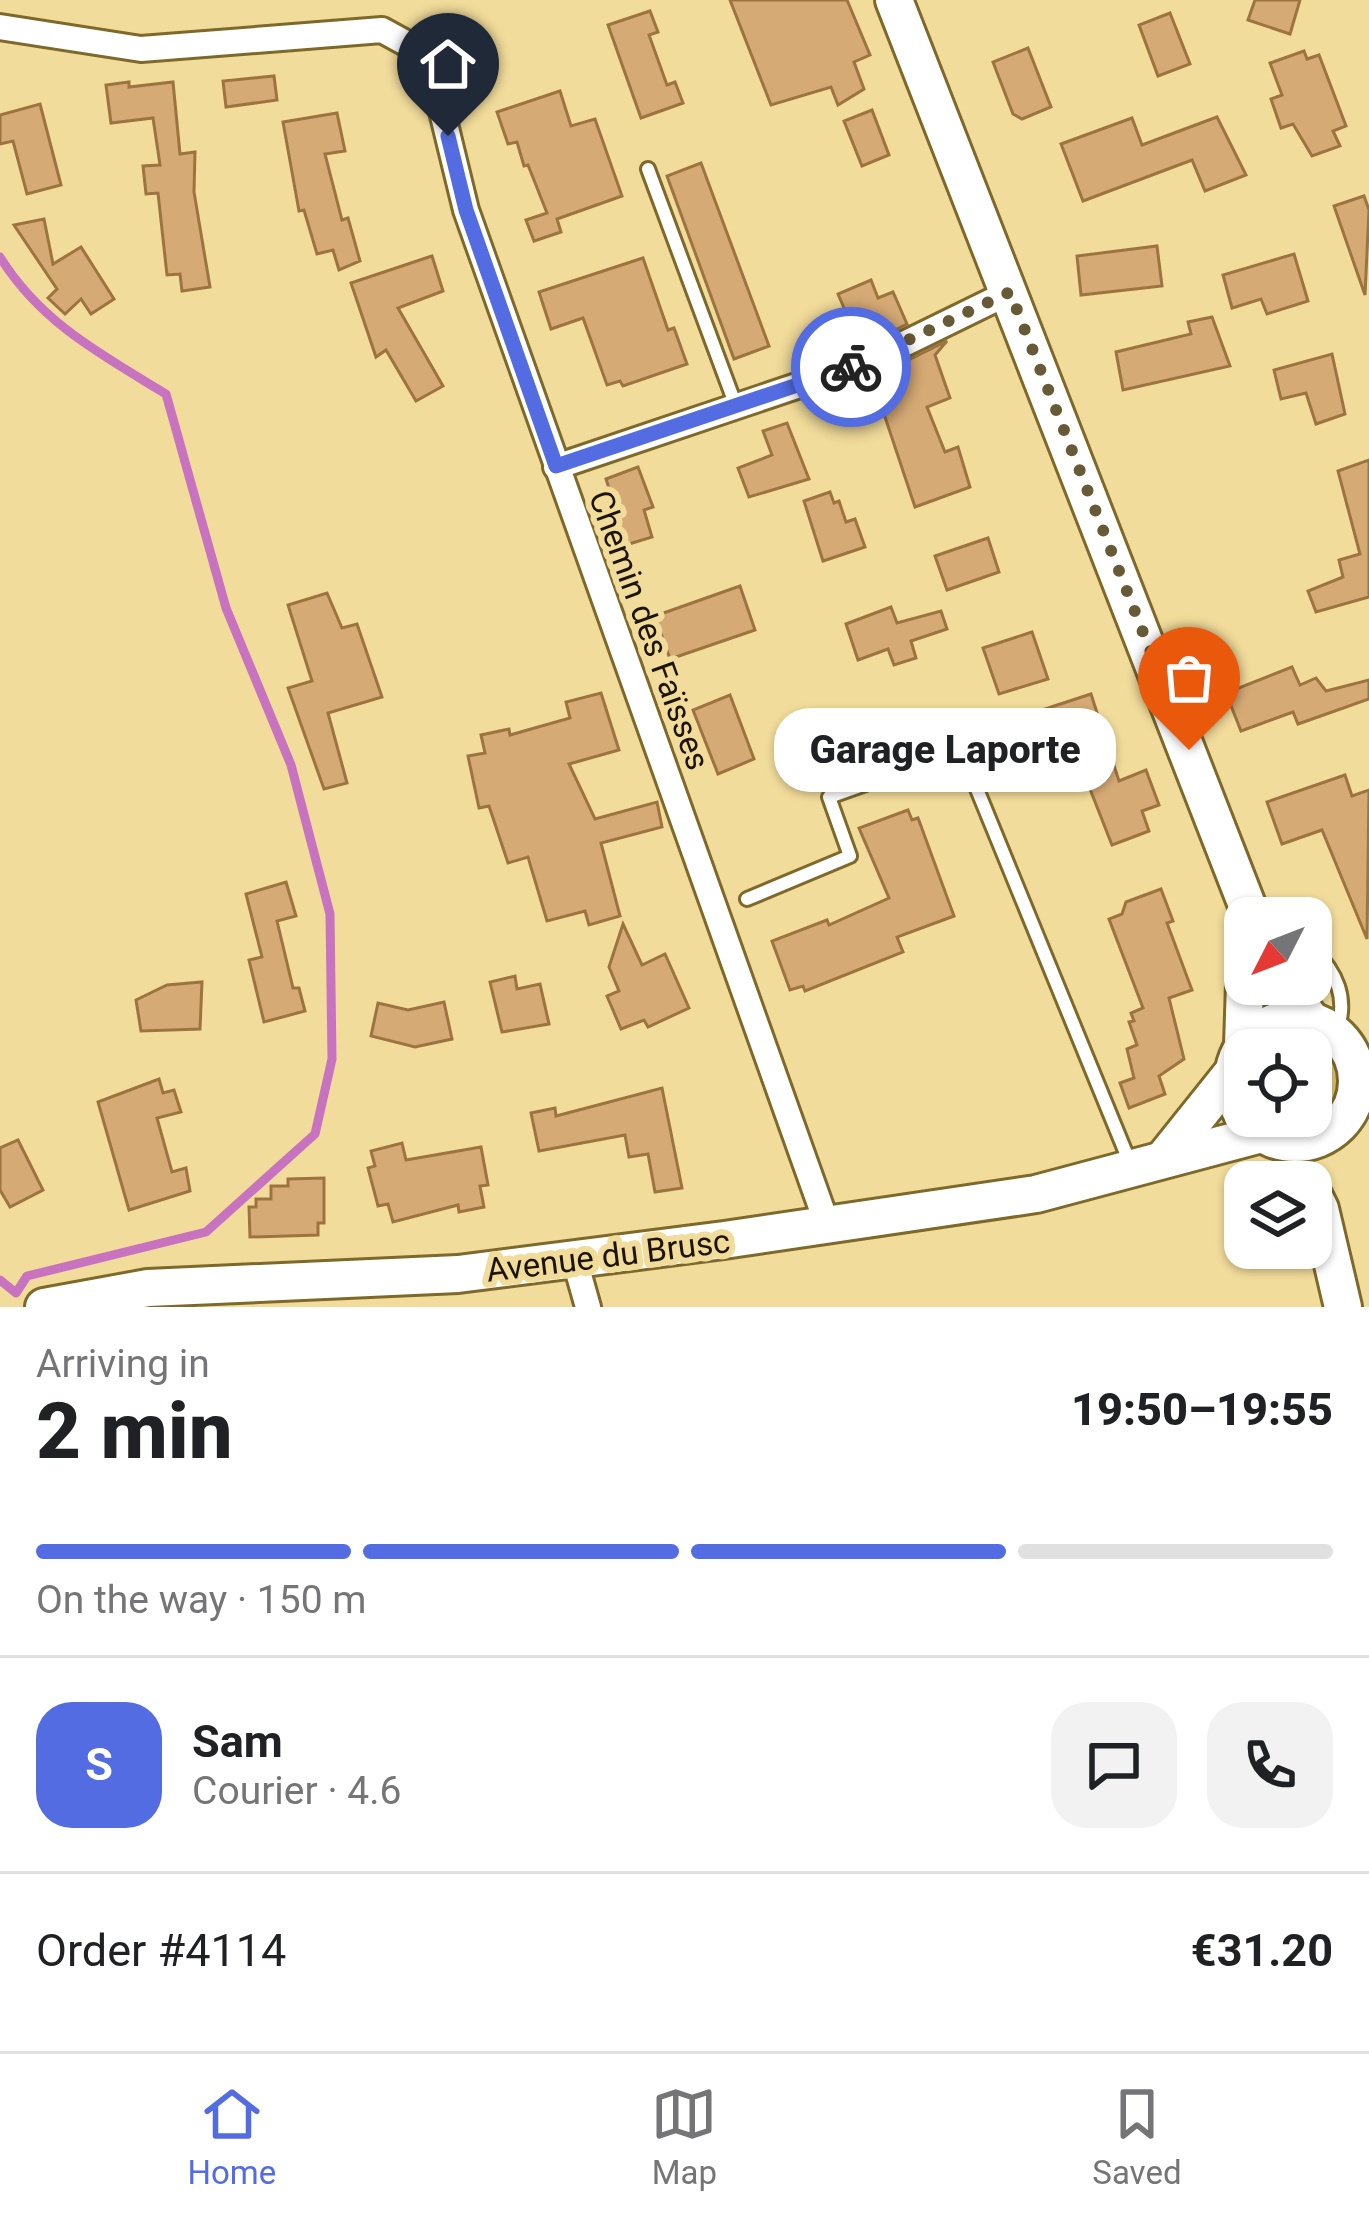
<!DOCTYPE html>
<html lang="en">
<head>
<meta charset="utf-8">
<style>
  body { margin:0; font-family:Roboto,sans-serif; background:#f2f2f2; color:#202124; height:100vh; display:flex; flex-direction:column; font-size:45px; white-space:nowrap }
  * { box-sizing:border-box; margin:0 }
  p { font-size:39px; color:#757577 }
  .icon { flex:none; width:66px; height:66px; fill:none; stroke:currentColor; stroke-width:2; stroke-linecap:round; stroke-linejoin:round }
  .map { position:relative; height:1307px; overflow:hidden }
  .panel { display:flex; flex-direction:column; background:#fff; flex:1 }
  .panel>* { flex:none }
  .needle { width:78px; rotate:228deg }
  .tools { position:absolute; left:1224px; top:897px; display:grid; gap:24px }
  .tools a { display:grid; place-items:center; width:108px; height:108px; border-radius:24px; background:#fff; box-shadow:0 3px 9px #0004; font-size:60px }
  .pin { position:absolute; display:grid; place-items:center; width:102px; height:102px; color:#fff; margin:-123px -51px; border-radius:50% 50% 50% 0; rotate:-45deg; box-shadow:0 0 12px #0007 }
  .pin .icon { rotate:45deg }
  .courier { position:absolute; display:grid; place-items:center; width:120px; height:120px; margin:-60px; border:9px solid #536ce1; border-radius:50%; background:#fff; color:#222; box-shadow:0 3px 15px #0007 }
  .bubble { position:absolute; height:84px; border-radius:36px; background:#fff; box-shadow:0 3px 9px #0004; font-size:39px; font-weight:800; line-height:84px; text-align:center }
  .overview em { font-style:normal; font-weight:800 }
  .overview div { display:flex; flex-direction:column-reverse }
  .overview { display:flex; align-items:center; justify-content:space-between; height:204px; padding:0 36px }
  h1 { font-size:78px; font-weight:800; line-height:90px }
  .bar { display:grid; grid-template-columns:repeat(4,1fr); gap:18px 12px; align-content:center; height:144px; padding:0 36px }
  .bar i { height:15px; border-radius:9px; background:#e0e0e0 }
  .bar .on { background:#536ce1 }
  .bar p { grid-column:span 4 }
  .line { display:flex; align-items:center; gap:30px; padding:0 36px; border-top:3px solid #e0e0e0 }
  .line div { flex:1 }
  .round { display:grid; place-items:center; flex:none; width:126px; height:126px; border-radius:36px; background:#f2f2f2 }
  .dock { display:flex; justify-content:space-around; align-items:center; height:168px; border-top:3px solid #e0e0e0; background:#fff; font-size:33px; color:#757577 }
  .dock a { display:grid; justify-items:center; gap:6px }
  .dock .on { color:#536ce1 }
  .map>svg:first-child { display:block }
</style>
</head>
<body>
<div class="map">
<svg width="1369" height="1307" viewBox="0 0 1369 1307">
  <rect width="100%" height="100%" fill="#f2dc9b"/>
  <path fill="#e0c371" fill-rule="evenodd" d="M1292 1018 1336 1033C1353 1051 1363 1076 1354 1101 1307 1227 1142 1049 1292 1018ZM1245 1050H1311V1116H1245Z"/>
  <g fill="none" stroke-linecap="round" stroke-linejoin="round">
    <path stroke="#c873bf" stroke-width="9" d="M0 257C41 323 102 355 166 394L226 608 291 765 330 914 332 1059 315 1134 206 1232 27 1276 16 1293 0 1280"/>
  </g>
  <g fill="#d6aa75" stroke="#9d7440" stroke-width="3">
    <polygon points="730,0 847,0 870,55 854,62 864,89 838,105 831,87 771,105"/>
    <polygon points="1255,0 1300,0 1290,34 1248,20"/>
    <polygon points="650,11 658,32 649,35 667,85 675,82 683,103 641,118 608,25"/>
    <polygon points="1170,13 1190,64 1158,76 1139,25"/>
    <polygon points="1028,48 1051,107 1022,119 1013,114 993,62"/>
    <polygon points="1304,51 1307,59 1319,55 1346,126 1333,131 1340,146 1312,156 1293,124 1281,128 1271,99 1282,95 1270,63"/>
    <polygon points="274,76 277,100 226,107 223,81"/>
    <polygon points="129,82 129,87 173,82 180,154 195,152 194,192 210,287 182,291 180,274 167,275 158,193 146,194 143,166 160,165 153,118 111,123 106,85"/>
    <polygon points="560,91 571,126 595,119 622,196 557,219 561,232 534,241 526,220 547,213 528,165 524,166 517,142 508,144 497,112"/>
    <polygon points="40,104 61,185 27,194 13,141 0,144 0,115"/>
    <polygon points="872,110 889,155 862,166 844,121"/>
    <polygon points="337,113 345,151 325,154 342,220 348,218 360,261 339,270 333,250 317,254 304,210 299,211 283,122"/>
    <polygon points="1217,117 1246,175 1205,191 1192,160 1083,201 1061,144 1132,118 1142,145"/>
    <polygon points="701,163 769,346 734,359 667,176"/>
    <polygon points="1364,196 1369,210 1365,295 1334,206"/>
    <polygon points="44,219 53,264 81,247 114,299 91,314 81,299 65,314 48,298 57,289 14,225"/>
    <polygon points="1157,246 1162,286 1081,295 1077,256"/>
    <polygon points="1294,254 1308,301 1267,314 1261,299 1232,308 1223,275"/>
    <polygon points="432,256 443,291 398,308 443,386 416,401 386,350 376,357 351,283"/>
    <polygon points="643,258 668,330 674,328 687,364 623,386 620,381 607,385 583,318 551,329 539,292"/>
    <polygon points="871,280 878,298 893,292 907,324 861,347 838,294"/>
    <polygon points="1212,317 1230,366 1123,390 1116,352 1191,334 1188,322"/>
    <polygon points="947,341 935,355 950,398 927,407 945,452 958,447 970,487 915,507 872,378"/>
    <polygon points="1332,354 1345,414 1316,424 1306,393 1281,399 1274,370"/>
    <polygon points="787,423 809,479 749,497 738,468 772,455 763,431"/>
    <polygon points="1369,460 1369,597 1316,612 1308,591 1343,577 1339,560 1360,554 1338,471"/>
    <polygon points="638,467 653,507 644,510 652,537 616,548 608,520 618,516 606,479"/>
    <polygon points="830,492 834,503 839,501 846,522 855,519 865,547 823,561 804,501"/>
    <polygon points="988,538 999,572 947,590 935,556"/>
    <polygon points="740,586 755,630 670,659 655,616"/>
    <polygon points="327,593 342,628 357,624 382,697 328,713 347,783 324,789 288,688 312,681 288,605"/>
    <polygon points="891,607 897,623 941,611 947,629 911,641 916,658 894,665 888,649 858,660 846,624"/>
    <polygon points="1032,632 1048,679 999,694 983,648"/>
    <polygon points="1292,667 1300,685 1316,678 1326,691 1369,680 1369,699 1298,724 1293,712 1241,731 1226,693"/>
    <polygon points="601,693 619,750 569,764 595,819 657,802 662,827 601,843 620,916 589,925 585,911 547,921 528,857 508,863 489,806 479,808 468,756 485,753 481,735 509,729 510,735 570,718 566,702"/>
    <polygon points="1091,694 1119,781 1146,770 1159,805 1142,811 1149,831 1112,845 1088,784 1072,790 1066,769 1050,776 1040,746 1051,742 1039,711"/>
    <polygon points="730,695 754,759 718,774 693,710"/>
    <polygon points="1345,775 1352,796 1369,790 1367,939 1322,830 1282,844 1267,802"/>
    <polygon points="908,810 912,820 918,818 954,916 897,937 903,952 805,991 803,986 790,990 772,941 827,920 829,925 889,898 859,828"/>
    <polygon points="286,882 296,916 277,921 293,988 299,988 305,1011 264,1022 249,960 262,957 246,894"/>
    <polygon points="1161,889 1173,921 1167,923 1192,990 1169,998 1184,1059 1159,1076 1165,1094 1129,1108 1120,1083 1134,1078 1127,1049 1137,1045 1129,1022 1134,1021 1131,1013 1143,1008 1109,919 1122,914 1126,902"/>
    <polygon points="623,924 642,965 665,954 689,1008 648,1027 644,1020 621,1029 607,996 619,991 609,967"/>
    <polygon points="515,976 517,989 540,984 549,1024 502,1032 490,982"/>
    <polygon points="202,982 200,1029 141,1031 136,1000 167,985"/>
    <polygon points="444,1002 452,1039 415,1047 371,1036 378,1003 408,1010"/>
    <polygon points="159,1079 163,1093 174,1090 181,1112 157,1118 172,1172 186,1168 190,1191 129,1210 98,1102"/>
    <polygon points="662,1088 682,1188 655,1192 648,1154 629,1157 625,1135 539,1151 531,1113 555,1108 556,1116"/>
    <polygon points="18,1140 43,1190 10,1207 0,1190 0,1148"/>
    <polygon points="402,1143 406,1160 481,1147 488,1185 480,1186 484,1207 459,1212 458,1205 393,1222 388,1204 378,1206 368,1168 375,1166 371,1151"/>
    <polygon points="324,1178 324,1223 318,1223 318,1235 250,1237 249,1207 256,1207 256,1199 271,1199 271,1186 288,1186 288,1179"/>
  </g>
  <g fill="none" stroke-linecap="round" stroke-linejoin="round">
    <g stroke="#7e692a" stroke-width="18">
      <g id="lane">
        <polyline points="648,169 736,406"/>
        <polyline points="747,899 850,856 829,797 961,750 1130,1163"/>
        <polyline points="1254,910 1271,910 1279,918"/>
        <path d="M1311 947C1337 972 1349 999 1336 1033"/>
      </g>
    </g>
    <g stroke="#7e692a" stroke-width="30">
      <g id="street">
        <polyline points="0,27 141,49 382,30 413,47 436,87 466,210 827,1224"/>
        <polyline points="556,467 865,363 1010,292"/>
        <polyline points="575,1261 588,1307"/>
      </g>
    </g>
    <g stroke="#7e692a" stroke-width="42">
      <g id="secondary">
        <polyline points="894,0 1252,918"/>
        <polyline points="1284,984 1311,1020"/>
        <circle cx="1295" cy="1081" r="62"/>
        <polyline points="1243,1045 1245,984"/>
        <polyline points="1165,1157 1233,1072"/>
        <polyline points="1311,1191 1320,1209 1343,1307"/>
        <polyline points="44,1307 148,1288 458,1274 724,1240 1036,1194 1261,1134"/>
      </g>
    </g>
    <use href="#lane" stroke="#fff" stroke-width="12"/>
    <use href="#street" stroke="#fff" stroke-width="24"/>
    <use href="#secondary" stroke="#fff" stroke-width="36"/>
  </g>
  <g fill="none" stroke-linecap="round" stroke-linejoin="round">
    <polyline stroke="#675a36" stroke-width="12" stroke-dasharray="0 21.6" points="851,367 1010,292 1189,750"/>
    <polyline stroke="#536ce1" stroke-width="15" points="448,136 466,210 556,466 851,367"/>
  </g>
  <g text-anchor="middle" stroke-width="12" stroke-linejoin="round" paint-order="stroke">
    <g font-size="33" fill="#1c1400" stroke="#f2dc9b">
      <text transform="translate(650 630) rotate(70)" y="12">Chemin des Faïsses</text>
      <text transform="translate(608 1255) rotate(-7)" y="12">Avenue du Brusc</text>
    </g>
  </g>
</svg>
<div class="tools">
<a><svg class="needle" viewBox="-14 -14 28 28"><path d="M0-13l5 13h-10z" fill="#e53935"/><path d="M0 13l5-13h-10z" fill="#757577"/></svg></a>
<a><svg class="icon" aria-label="locate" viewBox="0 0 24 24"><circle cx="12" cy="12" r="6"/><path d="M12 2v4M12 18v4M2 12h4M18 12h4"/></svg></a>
<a><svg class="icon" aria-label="layers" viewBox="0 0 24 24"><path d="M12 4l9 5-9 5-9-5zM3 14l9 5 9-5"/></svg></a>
</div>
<div class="pin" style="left:1189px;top:750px;background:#ea580c"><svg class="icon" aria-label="bag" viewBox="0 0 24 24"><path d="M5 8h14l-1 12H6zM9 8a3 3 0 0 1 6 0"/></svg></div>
<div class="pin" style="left:448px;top:136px;background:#1f2937"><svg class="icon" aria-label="home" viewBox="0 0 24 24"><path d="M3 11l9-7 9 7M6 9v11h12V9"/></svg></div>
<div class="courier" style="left:851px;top:367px"><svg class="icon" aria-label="bike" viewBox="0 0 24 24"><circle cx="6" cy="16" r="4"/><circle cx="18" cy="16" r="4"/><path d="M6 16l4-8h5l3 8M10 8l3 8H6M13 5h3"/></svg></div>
<div class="bubble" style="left:774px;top:708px;width:342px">Garage Laporte</div>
</div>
<section class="panel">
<div class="overview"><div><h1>2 min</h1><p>Arriving in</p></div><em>19:50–19:55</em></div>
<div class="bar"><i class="on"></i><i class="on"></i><i class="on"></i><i></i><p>On the way · 150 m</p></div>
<div class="line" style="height:216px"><b class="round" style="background:#536ce1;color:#fff">S</b><div><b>Sam</b><p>Courier · 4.6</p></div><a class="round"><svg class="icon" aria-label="chat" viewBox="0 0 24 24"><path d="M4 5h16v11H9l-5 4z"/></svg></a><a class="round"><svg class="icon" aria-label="phone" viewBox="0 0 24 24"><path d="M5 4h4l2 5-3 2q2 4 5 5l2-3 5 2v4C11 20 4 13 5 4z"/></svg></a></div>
<div class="line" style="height:156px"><div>Order #4114</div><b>€31.20</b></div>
</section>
<nav class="dock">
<a class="on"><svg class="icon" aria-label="home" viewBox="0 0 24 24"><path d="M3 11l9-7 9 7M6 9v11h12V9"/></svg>Home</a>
<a><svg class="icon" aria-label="map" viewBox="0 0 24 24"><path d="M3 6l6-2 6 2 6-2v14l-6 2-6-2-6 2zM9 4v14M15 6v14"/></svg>Map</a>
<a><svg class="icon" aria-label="saved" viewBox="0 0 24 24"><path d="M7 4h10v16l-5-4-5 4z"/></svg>Saved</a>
</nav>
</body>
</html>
